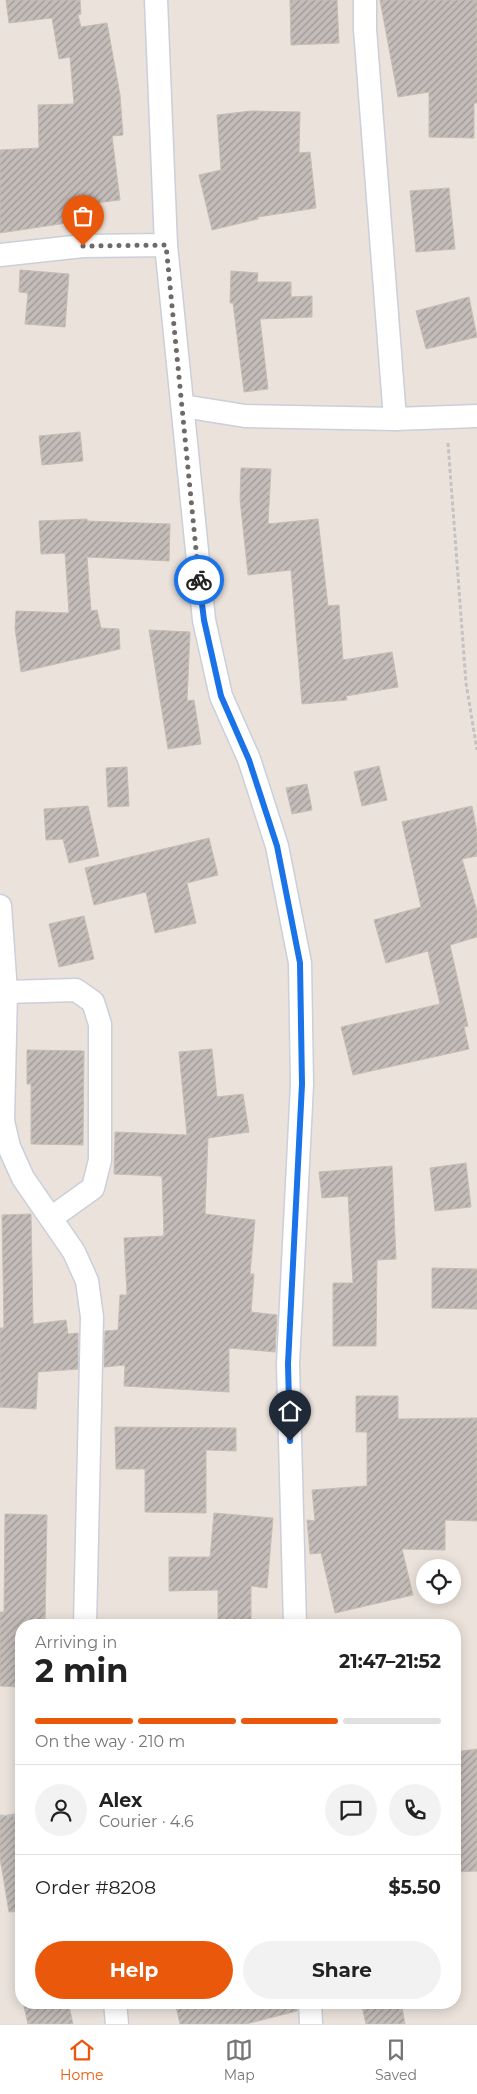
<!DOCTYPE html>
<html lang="en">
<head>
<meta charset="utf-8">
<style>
  body { margin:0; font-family:Montserrat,sans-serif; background:#f2f2f2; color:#222; height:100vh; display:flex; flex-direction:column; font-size:19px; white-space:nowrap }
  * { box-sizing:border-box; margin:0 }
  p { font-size:16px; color:#767676 }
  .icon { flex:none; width:28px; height:28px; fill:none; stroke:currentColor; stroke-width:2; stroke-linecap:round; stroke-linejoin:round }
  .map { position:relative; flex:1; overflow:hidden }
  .sheet { position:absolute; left:15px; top:1619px; width:446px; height:390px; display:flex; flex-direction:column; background:#fff; border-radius:20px; box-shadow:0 2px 12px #0003 }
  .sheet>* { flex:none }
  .tools { position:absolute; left:416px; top:1559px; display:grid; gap:10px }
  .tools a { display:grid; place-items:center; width:45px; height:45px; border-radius:50%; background:#fff; box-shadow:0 2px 12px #0003; font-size:25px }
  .pin { position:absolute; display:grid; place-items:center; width:42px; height:42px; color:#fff; margin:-51px -21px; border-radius:50% 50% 50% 0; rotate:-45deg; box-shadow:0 0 5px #0007 }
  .pin .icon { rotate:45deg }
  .courier { position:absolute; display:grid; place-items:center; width:50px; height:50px; margin:-25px; border:4px solid #1a73e8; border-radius:50%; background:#fff; color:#222; box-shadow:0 1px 6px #0007 }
  .summary em { font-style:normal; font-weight:700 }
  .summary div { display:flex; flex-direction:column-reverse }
  .summary { display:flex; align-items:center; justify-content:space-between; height:85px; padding:0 20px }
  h1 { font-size:32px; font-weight:700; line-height:38px }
  .bar { display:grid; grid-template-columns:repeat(4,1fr); gap:8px 5px; align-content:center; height:60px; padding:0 20px }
  .bar i { height:6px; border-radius:4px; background:#e0e0e0 }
  .bar .on { background:#ea580c }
  .bar p { grid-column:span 4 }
  .line { display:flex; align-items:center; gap:12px; padding:0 20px; border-top:1px solid #e0e0e0 }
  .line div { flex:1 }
  .round { display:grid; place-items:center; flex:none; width:52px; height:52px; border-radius:26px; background:#f2f2f2 }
  .button { display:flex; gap:10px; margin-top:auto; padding:10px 20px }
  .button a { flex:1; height:58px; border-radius:30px; background:#ea580c; color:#fff; font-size:20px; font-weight:700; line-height:58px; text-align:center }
  .button a+a { background:#f2f2f2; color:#222 }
  .tabs { display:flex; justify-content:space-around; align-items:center; height:70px; border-top:1px solid #e0e0e0; background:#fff; font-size:14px; color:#767676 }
  .tabs a { display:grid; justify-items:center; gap:2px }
  .tabs .on { color:#ea580c }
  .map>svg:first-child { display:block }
</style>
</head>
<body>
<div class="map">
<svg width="477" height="2024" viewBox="0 0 477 2024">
  <defs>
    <pattern id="building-hatch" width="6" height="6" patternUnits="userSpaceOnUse" patternTransform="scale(1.25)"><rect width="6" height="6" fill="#c3bcb8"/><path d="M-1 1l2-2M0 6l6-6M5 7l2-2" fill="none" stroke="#9e9996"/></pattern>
  </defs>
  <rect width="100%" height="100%" fill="#ebe2db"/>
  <g fill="url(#building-hatch)" stroke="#c6beb5">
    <polygon points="6,0 80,0 81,14 78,15 81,27 107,23 120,95 123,135 112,136 120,200 78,205 80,221 0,233 0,150 39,148 38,105 74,104 70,57 59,59 52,18 9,23"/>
    <polygon points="290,0 337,0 339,43 291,45"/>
    <polygon points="380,0 477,0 477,103 474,103 474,138 429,137 429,92 398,97"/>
    <polygon points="251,111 300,112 299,153 310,152 316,208 258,217 258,219 212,230 199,175 221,170 217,115"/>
    <polygon points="449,188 455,249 416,252 410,191"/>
    <polygon points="20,270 69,274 65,327 25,324 28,293 19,292"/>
    <polygon points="231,271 258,273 257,282 291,282 291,297 312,296 312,317 260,319 268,389 244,392 233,303 230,303"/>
    <polygon points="469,297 477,337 426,349 416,311"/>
    <polygon points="80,432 83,461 42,465 39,436"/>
    <polygon points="241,468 271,469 268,524 318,519 328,606 339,605 343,660 392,652 398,687 346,696 347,700 302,704 291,570 248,575 240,499"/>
    <polygon points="87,519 87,521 170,524 169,561 87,557 91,611 97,610 101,628 119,629 120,649 21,672 15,628 16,611 69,613 65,553 41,554 39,521"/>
    <polygon points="149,630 190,632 187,701 194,700 201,744 168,749"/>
    <polygon points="379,766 387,800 362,806 354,772"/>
    <polygon points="127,767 129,806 108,807 106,768"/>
    <polygon points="307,784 312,810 292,814 286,788"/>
    <polygon points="88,806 99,856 69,863 63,839 46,840 44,809"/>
    <polygon points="472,806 477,832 477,856 462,859 477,911 477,937 450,945 468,1026 464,1027 469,1049 353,1075 341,1027 440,1004 428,951 386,963 374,920 421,907 402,822"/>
    <polygon points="209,838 218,875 187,883 196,923 155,933 146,892 94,905 85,868"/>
    <polygon points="84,916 94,959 59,967 49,924"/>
    <polygon points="212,1049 217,1097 243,1094 249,1132 208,1138 205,1214 255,1220 250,1274 254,1274 251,1312 277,1315 275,1352 229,1348 229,1392 124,1386 125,1365 104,1367 105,1331 118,1330 120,1295 127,1295 124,1238 164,1236 162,1176 114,1174 115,1132 187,1135 179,1052"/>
    <polygon points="27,1050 84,1051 83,1145 31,1144 31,1084 27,1084"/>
    <polygon points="466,1163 471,1207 435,1211 430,1168"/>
    <polygon points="392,1166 396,1259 377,1260 376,1346 333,1346 333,1283 353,1283 348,1196 322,1198 319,1172"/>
    <polygon points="31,1214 33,1324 66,1320 68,1334 78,1333 78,1369 38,1372 36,1409 0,1407 0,1328 4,1328 2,1215"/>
    <polygon points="432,1268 477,1269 477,1309 432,1308"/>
    <polygon points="356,1396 398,1396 398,1419 477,1418 477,1521 445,1520 445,1550 402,1549 413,1595 335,1613 321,1553 310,1554 307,1520 315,1521 312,1490 367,1486 367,1432 356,1432"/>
    <polygon points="115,1427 236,1428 236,1451 206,1450 206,1513 145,1512 145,1469 116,1469"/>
    <polygon points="214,1513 273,1518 267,1588 251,1586 251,1625 218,1625 218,1590 169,1591 169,1557 210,1557"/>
    <polygon points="5,1514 47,1515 45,1625 21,1625 21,1687 0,1686 0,1612 4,1612"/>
    <polygon points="477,1749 477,1871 455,1872 455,1752"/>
    <polygon points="19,1813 21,1825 21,1911 9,1912 0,1858 0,1817"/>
    <polygon points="23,2002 68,2002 73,2024 28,2024"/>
    <polygon points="175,2002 297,2002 297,2011 246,2024 180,2024"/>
    <polygon points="361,2002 401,2002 405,2024 366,2024"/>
  </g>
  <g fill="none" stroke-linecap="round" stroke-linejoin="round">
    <g stroke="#cacfda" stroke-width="25">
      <g id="minor">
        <polyline points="156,0 166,245"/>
        <polyline points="365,0 365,29 395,419"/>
        <polyline points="0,255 83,246 166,245 204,620 221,696 249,759 277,846 300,963 302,1084 288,1364 295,1625"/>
        <polyline points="183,406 245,416 395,419 477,416"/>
        <polyline points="0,906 6,992 3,1121 9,1147 23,1178 74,1252 87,1281 92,1317 85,1625"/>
        <polyline points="6,992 76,990 93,1002 100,1024 100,1160 93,1188 51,1218"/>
        <polyline points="115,2002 117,2024"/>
        <polyline points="310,2002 311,2024"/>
      </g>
    </g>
    <g stroke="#c3c3c3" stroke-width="3" stroke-dasharray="4 2.5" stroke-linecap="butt">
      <polyline points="448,443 466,683 477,750"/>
      <polyline points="0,1816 21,1816"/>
    </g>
    <use href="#minor" stroke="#fff" stroke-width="22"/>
  </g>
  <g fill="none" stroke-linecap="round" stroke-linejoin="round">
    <polyline stroke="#6d6a67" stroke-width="5" stroke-dasharray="0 9" points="83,246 166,245 199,580"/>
    <polyline stroke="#1a73e8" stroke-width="6" points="199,580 204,620 221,696 249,760 277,846 300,963 302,1084 288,1364 290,1441"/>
  </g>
</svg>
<div class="tools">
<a><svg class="icon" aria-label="locate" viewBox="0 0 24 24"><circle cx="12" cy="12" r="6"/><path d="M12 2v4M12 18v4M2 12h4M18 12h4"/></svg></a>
</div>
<div class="pin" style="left:83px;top:246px;background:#ea580c"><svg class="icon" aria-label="bag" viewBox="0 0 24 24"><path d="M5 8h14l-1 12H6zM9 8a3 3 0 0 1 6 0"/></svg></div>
<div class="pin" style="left:290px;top:1441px;background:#1f2937"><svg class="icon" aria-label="home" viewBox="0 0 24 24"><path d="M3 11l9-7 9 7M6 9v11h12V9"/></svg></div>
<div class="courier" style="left:199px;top:580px"><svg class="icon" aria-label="bike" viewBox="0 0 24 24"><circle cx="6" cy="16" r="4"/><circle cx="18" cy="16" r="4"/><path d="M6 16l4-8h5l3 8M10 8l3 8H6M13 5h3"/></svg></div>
<section class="sheet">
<div class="summary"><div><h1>2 min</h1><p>Arriving in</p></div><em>21:47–21:52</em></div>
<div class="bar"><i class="on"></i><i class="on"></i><i class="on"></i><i></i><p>On the way · 210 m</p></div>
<div class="line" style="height:90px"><a class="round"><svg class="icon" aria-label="person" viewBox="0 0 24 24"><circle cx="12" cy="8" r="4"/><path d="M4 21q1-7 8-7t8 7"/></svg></a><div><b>Alex</b><p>Courier · 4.6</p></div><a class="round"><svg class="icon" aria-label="chat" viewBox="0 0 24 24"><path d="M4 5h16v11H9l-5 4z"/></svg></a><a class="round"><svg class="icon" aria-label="phone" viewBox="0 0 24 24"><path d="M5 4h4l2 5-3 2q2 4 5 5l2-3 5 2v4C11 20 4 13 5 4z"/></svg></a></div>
<div class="line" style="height:65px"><div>Order #8208</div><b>$5.50</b></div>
<div class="button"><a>Help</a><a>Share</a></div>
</section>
</div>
<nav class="tabs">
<a class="on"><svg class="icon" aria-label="home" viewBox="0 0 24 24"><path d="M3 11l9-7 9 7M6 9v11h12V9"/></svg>Home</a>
<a><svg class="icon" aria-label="map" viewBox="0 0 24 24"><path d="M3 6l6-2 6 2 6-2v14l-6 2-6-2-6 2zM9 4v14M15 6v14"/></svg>Map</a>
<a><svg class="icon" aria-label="saved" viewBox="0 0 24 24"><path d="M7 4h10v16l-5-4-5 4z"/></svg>Saved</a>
</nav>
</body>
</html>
